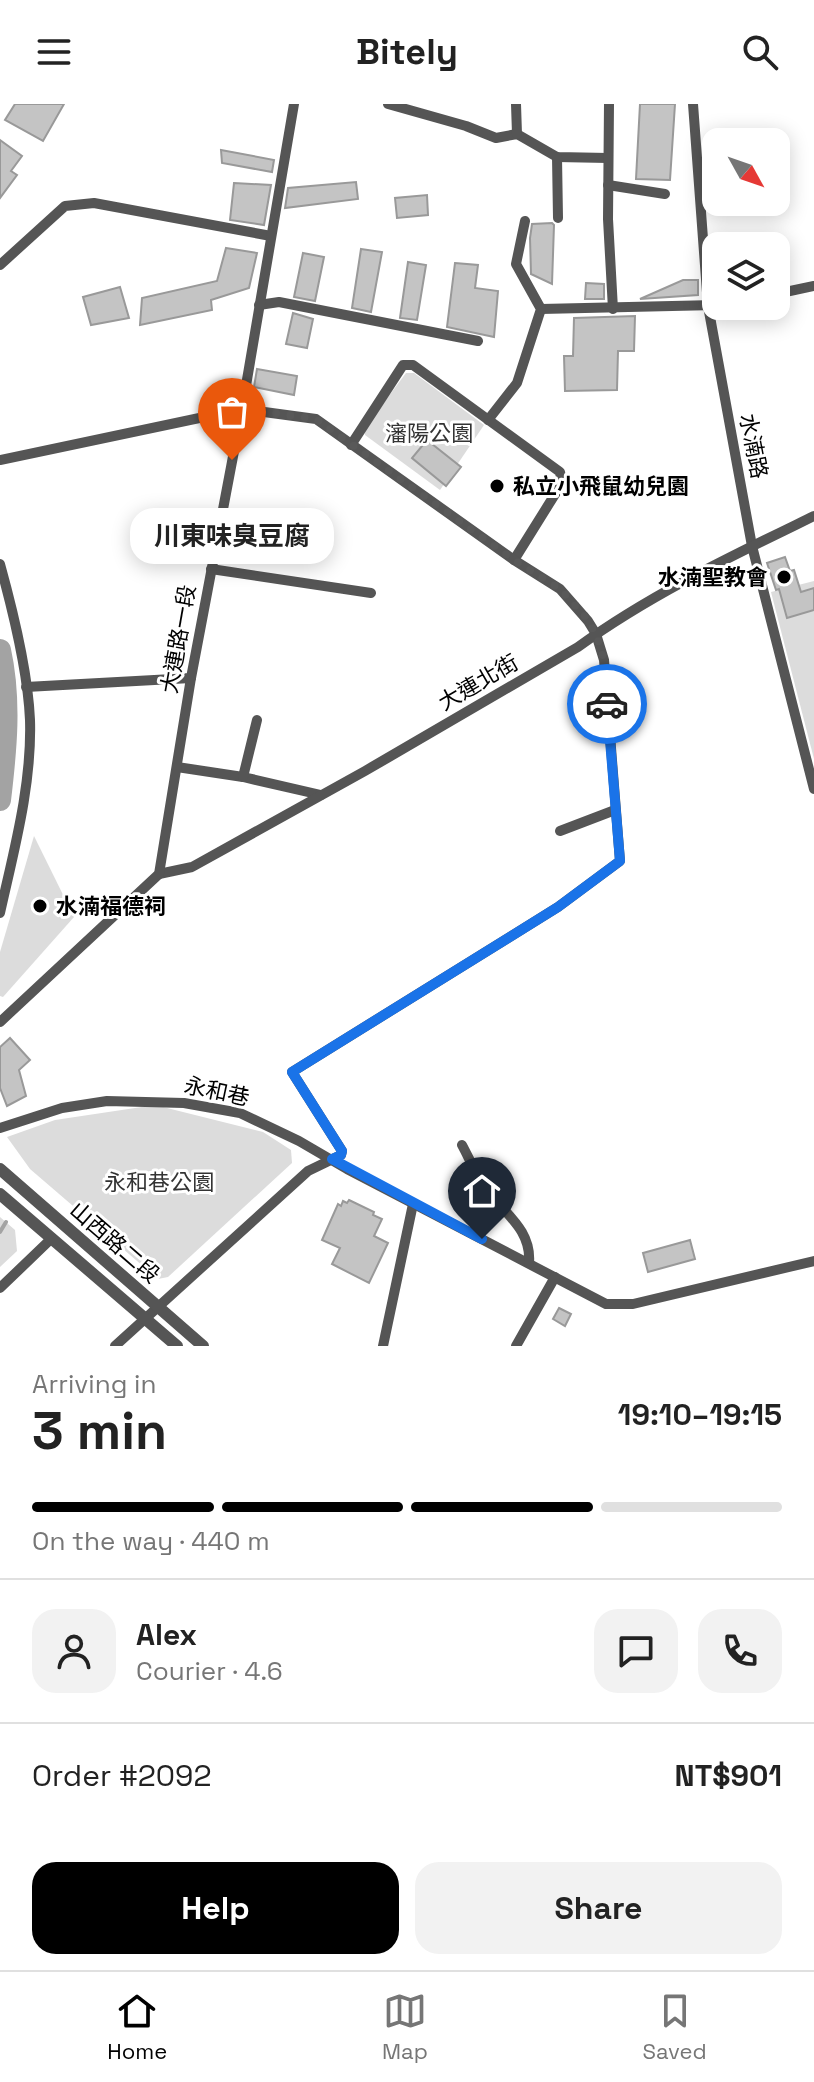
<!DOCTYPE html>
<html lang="en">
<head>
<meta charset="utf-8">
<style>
  body { margin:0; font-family:"Space Grotesk","Noto Sans TC",sans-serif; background:#f2f2f2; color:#222; height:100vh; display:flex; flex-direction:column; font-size:30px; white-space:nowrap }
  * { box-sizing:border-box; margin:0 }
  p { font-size:26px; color:#767676 }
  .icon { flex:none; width:44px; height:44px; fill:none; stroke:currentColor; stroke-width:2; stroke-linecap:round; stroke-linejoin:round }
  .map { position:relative; height:1242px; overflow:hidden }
  .sheet { display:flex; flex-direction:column; background:#fff; flex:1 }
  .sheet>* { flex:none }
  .needle { width:52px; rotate:130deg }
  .fabs { position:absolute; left:702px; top:24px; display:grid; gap:16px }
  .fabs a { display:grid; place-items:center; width:88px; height:88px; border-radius:16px; background:#fff; box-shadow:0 4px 20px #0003; font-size:40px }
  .pin { position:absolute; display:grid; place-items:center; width:68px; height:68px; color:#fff; margin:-82px -34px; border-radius:50% 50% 50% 0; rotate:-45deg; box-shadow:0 0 8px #0007 }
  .pin .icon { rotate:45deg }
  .courier { position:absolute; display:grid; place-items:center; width:80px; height:80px; margin:-40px; border:6px solid #1a73e8; border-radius:50%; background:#fff; color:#222; box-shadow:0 2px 10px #0007 }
  .bubble { position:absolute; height:56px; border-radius:24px; background:#fff; box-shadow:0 4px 20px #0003; font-size:26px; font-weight:700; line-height:56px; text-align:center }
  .overview em { font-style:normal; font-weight:700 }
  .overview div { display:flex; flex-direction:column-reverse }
  .overview { display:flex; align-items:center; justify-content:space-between; height:136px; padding:0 32px }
  h1 { font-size:52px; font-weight:700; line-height:60px }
  .bar { display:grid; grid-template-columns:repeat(4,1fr); gap:12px 8px; align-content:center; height:96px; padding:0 32px }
  .bar i { height:10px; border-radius:6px; background:#e0e0e0 }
  .bar .selected { background:#000 }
  .bar p { grid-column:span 4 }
  .line { display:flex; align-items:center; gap:20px; padding:0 32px; border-top:2px solid #e0e0e0 }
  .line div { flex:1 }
  .round { display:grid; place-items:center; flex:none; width:84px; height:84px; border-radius:24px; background:#f2f2f2 }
  .primary-button { display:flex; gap:16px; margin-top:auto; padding:16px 32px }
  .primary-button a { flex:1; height:92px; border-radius:24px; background:#000; color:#fff; font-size:32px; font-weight:700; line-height:92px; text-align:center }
  .primary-button a+a { background:#f2f2f2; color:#222 }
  header { display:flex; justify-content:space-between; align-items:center; height:104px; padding:0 32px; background:#fff; font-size:36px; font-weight:700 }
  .menu { display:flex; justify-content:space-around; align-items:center; height:112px; border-top:2px solid #e0e0e0; background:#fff; font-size:22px; color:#767676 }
  .menu a { display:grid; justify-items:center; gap:4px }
  .menu .selected { color:#000 }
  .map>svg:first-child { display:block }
</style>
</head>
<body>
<header><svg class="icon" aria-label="menu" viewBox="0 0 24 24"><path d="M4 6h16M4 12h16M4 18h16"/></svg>Bitely<svg class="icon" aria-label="search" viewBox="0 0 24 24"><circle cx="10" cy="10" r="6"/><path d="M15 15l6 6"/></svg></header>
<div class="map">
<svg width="814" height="1242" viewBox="0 0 814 1242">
  <rect width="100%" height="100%" fill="#fff"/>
  <g fill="#dcdcdc">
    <polygon points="406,269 414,269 484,321 440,386 365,331 364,325"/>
    <polygon points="814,477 814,655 771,488"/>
    <polygon points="34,732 74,813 3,893 0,892 0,848"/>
    <polygon points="155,1001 263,1028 291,1046 292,1059 168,1173 158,1175 30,1065 7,1033 55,1016"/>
    <polygon points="0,1113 15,1126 17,1147 0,1163"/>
  </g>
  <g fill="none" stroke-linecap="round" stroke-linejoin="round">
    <polyline stroke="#a3a3a3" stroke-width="4" points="0,1128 6,1118"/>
    <path stroke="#a3a3a3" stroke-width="22" d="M0 546C11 596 6 646 0 696"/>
  </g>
  <g fill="#c4c4c4" stroke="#999" stroke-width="2">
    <polygon points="15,0 64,0 43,37 5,16"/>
    <polygon points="640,0 675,0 670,76 636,75"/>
    <polygon points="0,36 22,52 11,67 17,71 0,94"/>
    <polygon points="221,46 274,56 272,68 222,59"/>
    <polygon points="356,78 358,95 285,104 288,84"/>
    <polygon points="234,79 271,81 264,121 230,116"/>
    <polygon points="427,91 428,111 397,114 395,94"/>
    <polygon points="552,119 554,121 552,180 531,170 530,134 532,120"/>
    <polygon points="226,144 257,149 249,184 211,196 212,206 140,221 142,194 217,177"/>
    <polygon points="361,145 382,148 371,208 352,204"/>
    <polygon points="303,149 324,153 315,197 294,193"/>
    <polygon points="408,158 426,161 417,216 400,214"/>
    <polygon points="455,159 478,161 475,184 498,187 494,233 447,223"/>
    <polygon points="683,176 698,176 698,191 640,195"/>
    <polygon points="586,179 604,180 604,195 585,195"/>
    <polygon points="120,183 129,214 91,221 83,193"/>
    <polygon points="293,209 313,215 307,244 286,240"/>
    <polygon points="635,212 634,247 618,247 617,286 565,287 564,252 573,252 574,214"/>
    <polygon points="257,265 297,272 294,291 254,283"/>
    <polygon points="427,336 461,363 446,382 412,354"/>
    <polygon points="785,453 790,467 794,466 801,488 814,484 814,506 787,514 779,485 776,486 767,459"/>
    <polygon points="10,934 30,956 19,966 26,992 7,1002 0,984 0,943"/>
    <polygon points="349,1096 374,1108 373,1111 382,1115 374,1132 388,1139 369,1179 332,1160 340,1144 322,1136 338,1100 341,1102 343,1097 347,1099"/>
    <polygon points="690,1136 695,1155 648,1168 643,1149"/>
    <polygon points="559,1204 571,1210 565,1222 553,1215"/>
  </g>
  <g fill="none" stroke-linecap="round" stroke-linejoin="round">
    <g stroke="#555" stroke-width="10">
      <polyline points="388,0 466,22 496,34 517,30 557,53 608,54"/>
      <polyline points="516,0 517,30"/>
      <polyline points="609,0 608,115 613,205"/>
      <polyline points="693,0 708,202 752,442 814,685"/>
      <polyline points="557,53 558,114"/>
      <polyline points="608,81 665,90"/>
      <polyline points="0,161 65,102 94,99 271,132"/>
      <polyline points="776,190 814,182"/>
      <polyline points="259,201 279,198 478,237"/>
      <polyline points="541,205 716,201"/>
      <polyline points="488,316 517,279 541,205 516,160 525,117"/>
      <polyline points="351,341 403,261 413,261 560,368 562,379 514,456"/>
      <polyline points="0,356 242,305 316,315 514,456 560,485 588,517 596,530 604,556 620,757 558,803 292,968 342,1047 341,1051 308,1067 115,1242"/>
      <path d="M0 460C13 507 28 568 30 616 32 681 14 746 0 809"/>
      <polyline points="211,465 371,489"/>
      <polyline points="26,583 191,574"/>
      <polyline points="177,663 243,673 321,691"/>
      <polyline points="243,673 257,616"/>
      <polyline points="560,727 615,706"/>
      <path d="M159 770 192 763 365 667 578 543C651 490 734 451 814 412"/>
      <polyline points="0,918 159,770 191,574 242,305 294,0"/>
      <polyline points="0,1024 62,1004 107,997 184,999 240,1009 299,1037 347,1065 606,1200 633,1200 814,1157"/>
      <path d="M462 1041C469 1054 475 1068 483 1080 500 1107 532 1123 529 1159"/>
      <polyline points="0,1184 52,1134"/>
      <polyline points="383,1242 413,1100"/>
      <polyline points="516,1242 555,1173"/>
    </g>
    <g stroke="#555" stroke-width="12">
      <polyline points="0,1065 203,1242"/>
      <polyline points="0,1090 177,1242"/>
    </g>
  </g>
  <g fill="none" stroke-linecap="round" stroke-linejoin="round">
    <polyline stroke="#595959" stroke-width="8" stroke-dasharray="0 14.4" points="232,356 242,305 316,315 514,456 560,485 584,511 596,530 604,556 607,600"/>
    <polyline stroke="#1a73e8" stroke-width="10" points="482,1135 332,1055 341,1051 342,1047 292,968 558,803 620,757 607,600"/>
  </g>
  <g fill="#000" stroke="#fff" stroke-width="3">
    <circle cx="497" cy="382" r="8"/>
    <circle cx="784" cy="473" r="8"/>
    <circle cx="40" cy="802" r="8"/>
  </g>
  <g text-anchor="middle" stroke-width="6" stroke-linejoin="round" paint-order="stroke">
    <g font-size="22" fill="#333" stroke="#fff">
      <text x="429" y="337">瀋陽公園</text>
      <text x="159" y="1086">永和巷公園</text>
    </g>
    <g font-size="22" fill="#000" stroke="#fff">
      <text transform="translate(754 342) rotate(79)" y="8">水湳路</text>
      <text transform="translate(178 535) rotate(-80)" y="8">大連路一段</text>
      <text transform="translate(478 578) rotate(-30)" y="8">大連北街</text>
      <text transform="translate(217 987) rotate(12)" y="8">永和巷</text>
      <text transform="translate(115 1138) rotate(41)" y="8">山西路二段</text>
    </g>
    <g font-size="22" font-weight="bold" fill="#000" stroke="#fff" text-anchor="start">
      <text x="513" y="390">私立小飛鼠幼兒園</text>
      <text x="768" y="481" text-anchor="end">水湳聖教會</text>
      <text x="56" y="810">水湳福德祠</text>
    </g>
  </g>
</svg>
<div class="fabs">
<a><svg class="needle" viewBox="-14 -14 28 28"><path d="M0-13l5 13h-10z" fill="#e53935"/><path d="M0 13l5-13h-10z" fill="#767676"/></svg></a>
<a><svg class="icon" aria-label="layers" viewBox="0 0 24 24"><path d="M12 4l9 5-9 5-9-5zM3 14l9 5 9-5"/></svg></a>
</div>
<div class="pin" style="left:232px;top:356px;background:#ea580c"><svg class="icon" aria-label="bag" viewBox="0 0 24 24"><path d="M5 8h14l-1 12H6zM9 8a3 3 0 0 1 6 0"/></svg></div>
<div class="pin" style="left:482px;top:1135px;background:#1f2937"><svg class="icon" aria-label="home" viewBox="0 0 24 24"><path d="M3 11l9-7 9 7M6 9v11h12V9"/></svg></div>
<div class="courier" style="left:607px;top:600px"><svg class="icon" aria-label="car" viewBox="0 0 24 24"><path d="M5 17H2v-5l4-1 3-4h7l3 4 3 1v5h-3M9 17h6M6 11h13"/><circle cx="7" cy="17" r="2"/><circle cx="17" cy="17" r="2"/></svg></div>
<div class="bubble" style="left:130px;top:404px;width:204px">川東味臭豆腐</div>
</div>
<section class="sheet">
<div class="overview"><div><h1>3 min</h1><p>Arriving in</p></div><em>19:10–19:15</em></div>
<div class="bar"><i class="selected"></i><i class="selected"></i><i class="selected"></i><i></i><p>On the way · 440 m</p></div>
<div class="line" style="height:144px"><a class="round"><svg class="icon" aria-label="person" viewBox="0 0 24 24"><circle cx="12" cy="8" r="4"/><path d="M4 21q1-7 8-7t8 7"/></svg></a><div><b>Alex</b><p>Courier · 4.6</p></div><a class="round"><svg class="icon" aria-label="chat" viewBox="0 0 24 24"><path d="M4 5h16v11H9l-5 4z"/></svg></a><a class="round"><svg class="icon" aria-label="phone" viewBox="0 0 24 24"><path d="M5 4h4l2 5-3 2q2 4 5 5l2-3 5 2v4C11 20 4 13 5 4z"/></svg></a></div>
<div class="line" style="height:104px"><div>Order #2092</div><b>NT$901</b></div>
<div class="primary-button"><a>Help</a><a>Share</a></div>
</section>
<nav class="menu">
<a class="selected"><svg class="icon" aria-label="home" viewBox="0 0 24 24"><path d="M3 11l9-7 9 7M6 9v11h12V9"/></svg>Home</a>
<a><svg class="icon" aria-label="map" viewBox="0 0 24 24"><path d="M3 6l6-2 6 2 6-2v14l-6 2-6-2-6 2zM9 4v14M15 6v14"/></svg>Map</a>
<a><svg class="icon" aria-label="saved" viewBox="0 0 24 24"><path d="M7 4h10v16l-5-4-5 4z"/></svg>Saved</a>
</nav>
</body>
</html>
